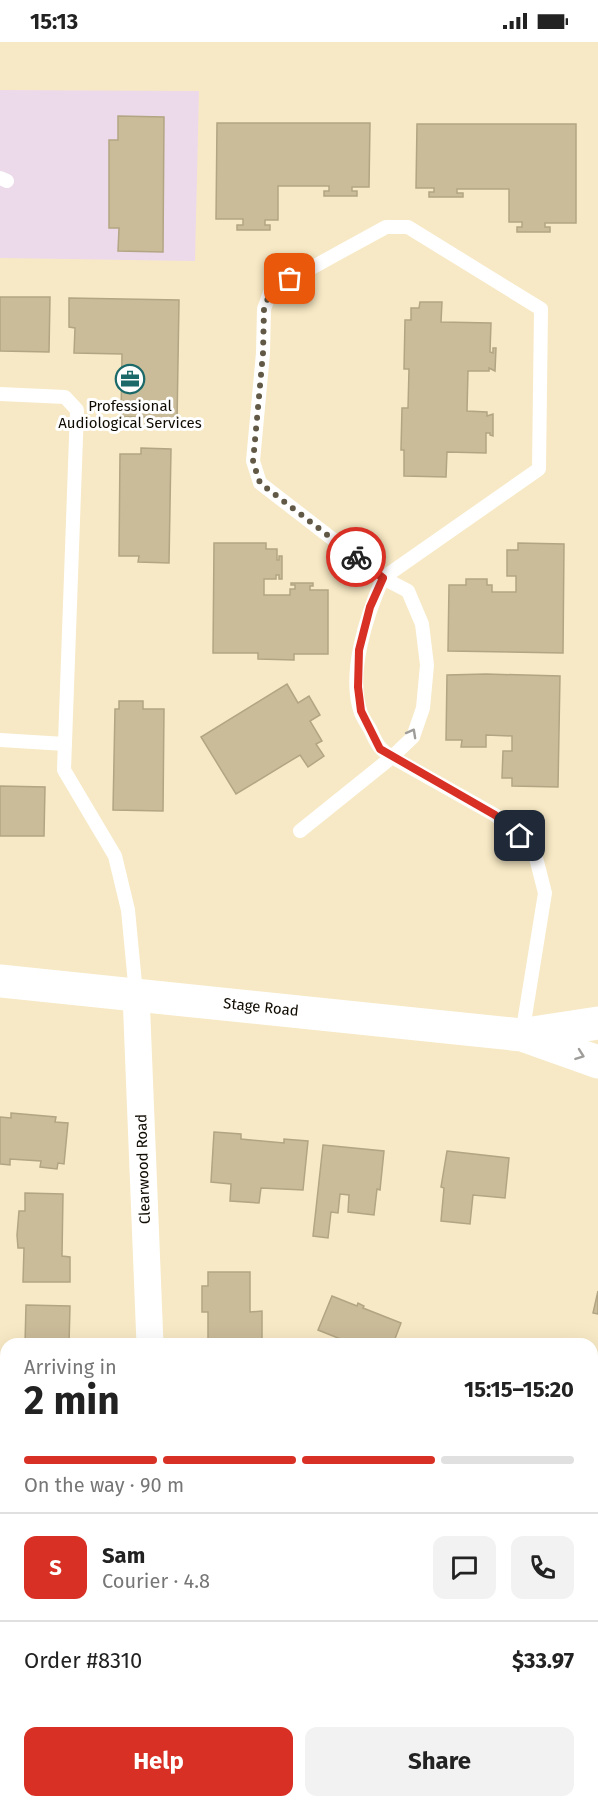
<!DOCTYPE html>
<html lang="en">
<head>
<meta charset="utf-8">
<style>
  body { margin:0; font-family:"Fira Sans",sans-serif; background:#f2f2f2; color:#222; height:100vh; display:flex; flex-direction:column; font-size:22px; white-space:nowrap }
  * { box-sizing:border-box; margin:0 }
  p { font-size:20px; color:#767676 }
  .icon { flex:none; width:33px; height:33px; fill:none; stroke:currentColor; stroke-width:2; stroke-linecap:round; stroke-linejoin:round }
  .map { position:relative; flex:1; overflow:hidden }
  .side { position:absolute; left:0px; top:1296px; width:598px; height:470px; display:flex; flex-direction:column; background:#fff; border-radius:18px 18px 0 0; box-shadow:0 6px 24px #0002 }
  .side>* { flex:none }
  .pin { position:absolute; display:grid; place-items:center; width:51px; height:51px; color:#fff; margin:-26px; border-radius:12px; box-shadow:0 3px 9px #0006 }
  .courier { position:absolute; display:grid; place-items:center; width:60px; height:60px; margin:-30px; border:4px solid #d93025; border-radius:50%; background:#fff; color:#222; box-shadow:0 2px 8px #0007 }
  .summary em { font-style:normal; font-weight:700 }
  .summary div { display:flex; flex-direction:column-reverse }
  .summary { display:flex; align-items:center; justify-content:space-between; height:102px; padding:0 24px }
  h1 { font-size:39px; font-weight:700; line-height:45px }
  .bar { display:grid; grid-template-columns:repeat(4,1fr); gap:9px 6px; align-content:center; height:72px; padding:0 24px }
  .bar i { height:8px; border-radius:4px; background:#e0e0e0 }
  .bar .on { background:#d93025 }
  .bar p { grid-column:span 4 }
  .line { display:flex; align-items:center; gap:15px; padding:0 24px; border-top:2px solid #e0e0e0 }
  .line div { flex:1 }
  .round { display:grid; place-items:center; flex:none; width:63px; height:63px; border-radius:12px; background:#f2f2f2 }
  .button { display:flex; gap:12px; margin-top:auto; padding:12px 24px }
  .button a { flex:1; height:69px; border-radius:12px; background:#d93025; color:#fff; font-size:24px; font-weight:700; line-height:69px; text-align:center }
  .button a+a { background:#f2f2f2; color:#222 }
  .status { display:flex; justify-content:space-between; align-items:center; height:42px; padding:0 30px; background:#fff; direction:ltr }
  .status svg { height:16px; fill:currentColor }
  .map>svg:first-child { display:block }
</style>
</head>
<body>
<div class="status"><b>15:13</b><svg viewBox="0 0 49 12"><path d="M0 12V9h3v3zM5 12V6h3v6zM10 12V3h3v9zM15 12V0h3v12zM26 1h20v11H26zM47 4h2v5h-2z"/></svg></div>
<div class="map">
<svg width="598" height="1765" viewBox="0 0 598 1765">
  <rect width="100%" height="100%" fill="#f7e9c5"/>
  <polygon fill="#ecdaeb" points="0,48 199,49 195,219 0,216"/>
  <g fill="#cabc99" stroke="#b2a583" stroke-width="1.5">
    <polygon points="118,74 164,75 163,210 118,209 119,186 109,186 109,98 118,98"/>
    <polygon points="217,81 370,81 369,145 352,145 352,149 357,149 357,154 324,154 324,149 329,149 329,144 278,144 278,178 265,178 265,183 270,183 270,188 237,188 237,183 243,183 243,177 216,177"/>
    <polygon points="417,82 576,82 576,181 545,181 545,185 550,185 550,190 517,190 517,185 522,185 522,180 509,180 509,147 457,147 457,151 463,151 463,155 429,155 429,150 434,150 434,146 416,146"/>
    <polygon points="0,255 50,255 49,310 0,309"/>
    <polygon points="69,256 179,258 177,382 145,382 146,375 121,375 122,312 74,311 75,286 69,285"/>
    <polygon points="420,260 442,260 441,280 491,281 490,310 493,311 493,306 496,306 495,329 489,326 489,329 468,329 467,369 487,370 487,374 493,372 493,394 490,393 490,391 486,391 486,411 447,410 446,435 404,434 404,408 401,408 402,366 408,366 409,327 404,327 405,278 411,278 411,266 419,266"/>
    <polygon points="141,406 171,407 169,521 138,520 139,514 119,514 120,412 141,412"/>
    <polygon points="214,501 266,501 266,507 277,507 277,518 279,518 279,514 282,514 282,537 279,537 279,533 276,533 276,537 264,537 264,553 290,553 290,547 295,547 295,543 291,543 291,541 313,541 313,544 310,544 310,548 328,548 328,612 294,612 294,618 258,617 258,611 213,611"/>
    <polygon points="518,501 564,502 563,611 448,609 449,543 466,543 466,537 487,537 487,543 492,543 492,550 516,550 516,534 507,534 507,508 518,508"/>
    <polygon points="486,632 560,634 558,745 512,744 512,736 502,736 503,709 512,709 512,694 486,693 486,705 461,705 462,698 446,698 447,633"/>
    <polygon points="287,642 298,661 309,654 320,673 310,679 322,699 316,702 324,714 308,725 300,713 236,752 201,695"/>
    <polygon points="119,659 143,659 143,667 164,667 163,769 113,768 115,667 119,667"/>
    <polygon points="0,744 45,745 44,794 0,794"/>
    <polygon points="11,1071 56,1075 55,1080 68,1081 64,1122 58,1121 57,1127 40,1125 41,1119 10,1117 10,1123 0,1122 0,1075 11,1076"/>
    <polygon points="214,1090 241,1092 241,1097 284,1101 284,1097 308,1099 303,1148 261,1146 259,1161 230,1159 231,1142 211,1140"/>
    <polygon points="323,1103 384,1109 380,1148 377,1147 374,1173 348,1170 349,1153 340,1152 338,1171 331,1170 328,1196 313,1194"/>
    <polygon points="447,1109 509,1116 505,1156 473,1153 470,1182 441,1179 444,1146 441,1145"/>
    <polygon points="25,1151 63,1152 62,1214 70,1215 70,1240 23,1240 24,1206 18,1206 17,1193 19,1169 25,1169"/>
    <polygon points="208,1230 250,1230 250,1270 262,1269 262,1302 208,1302 208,1270 202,1270 202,1244 208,1244"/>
    <polygon points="598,1249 598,1272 593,1271"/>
    <polygon points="332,1254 357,1264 358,1261 364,1264 363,1266 401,1281 393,1302 353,1302 318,1288"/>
    <polygon points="26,1263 70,1264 69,1302 25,1302"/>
    <polygon points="0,1537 0,1549 6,1549 6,1591 0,1591"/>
    <polygon points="0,1734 6,1734 6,1760 36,1760 36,1765 0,1765"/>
    <polygon points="59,1760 149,1760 148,1765 59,1765"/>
    <polygon points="191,1760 266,1760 267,1761 250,1765 192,1765"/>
    <polygon points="529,1760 570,1760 573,1765 523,1765"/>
  </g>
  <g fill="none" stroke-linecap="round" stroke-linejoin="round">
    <g stroke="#fff" stroke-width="14">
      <polyline points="0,136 7,139"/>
      <polyline points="0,352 65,355 77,368 64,728 115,814 128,868 136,952"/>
      <path d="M383 536 539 427 541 267 408 185H386L271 248 264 267 263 311 253 419 260 441 383 536 408 549 422 582 427 623 423 666 413 695 392 715C378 706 377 702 370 687 367 682 363 676 361 671 347 632 367 572 383 536"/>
      <polyline points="0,698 65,702"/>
      <polyline points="300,789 392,715 495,773 533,804 545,851 522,993"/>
    </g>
    <g stroke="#fff" stroke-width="27">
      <polyline points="136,952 150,1302"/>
      <polyline points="0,1664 6,1664"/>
      <polyline points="386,1760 390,1765"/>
    </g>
    <g stroke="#fff" stroke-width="33">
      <polyline points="0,939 522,993 598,1020"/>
      <polyline points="526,992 598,981"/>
    </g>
  </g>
  <defs><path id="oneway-chevron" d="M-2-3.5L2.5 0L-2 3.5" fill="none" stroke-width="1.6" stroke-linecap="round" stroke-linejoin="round" transform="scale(1.5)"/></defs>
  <g stroke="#9f9d9a">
    <use href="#oneway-chevron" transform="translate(412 691) rotate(-61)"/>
    <use href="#oneway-chevron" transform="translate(580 1013) rotate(20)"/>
  </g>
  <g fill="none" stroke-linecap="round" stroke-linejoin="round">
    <polyline stroke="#615946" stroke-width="6" stroke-dasharray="0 10.8" points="290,237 271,248 264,267 263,311 253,420 260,441 356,515"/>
    <polyline stroke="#d93025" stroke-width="8" points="356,515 383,536 370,565 359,608 358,645 361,669 380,707 495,773 520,794"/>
  </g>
  <defs>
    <g id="office-ring" transform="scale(1.5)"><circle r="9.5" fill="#fff" stroke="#1b6969" stroke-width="1.5"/><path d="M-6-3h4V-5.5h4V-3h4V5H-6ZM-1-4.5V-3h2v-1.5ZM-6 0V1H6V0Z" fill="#1b6969"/></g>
  </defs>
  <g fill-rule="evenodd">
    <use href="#office-ring" x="130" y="337"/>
  </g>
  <g text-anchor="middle" stroke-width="6" stroke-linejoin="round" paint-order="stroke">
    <g font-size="15" fill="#100b02" stroke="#fff">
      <text x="130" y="369">Professional<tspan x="130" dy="17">Audiological Services</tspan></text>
    </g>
    <g font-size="15" fill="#100b02" stroke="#fff">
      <text transform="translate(261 965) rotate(6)" y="5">Stage Road</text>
      <text transform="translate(143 1127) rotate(-92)" y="5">Clearwood Road</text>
    </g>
  </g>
</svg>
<div class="pin" style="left:290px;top:237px;background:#ea580c"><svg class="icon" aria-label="bag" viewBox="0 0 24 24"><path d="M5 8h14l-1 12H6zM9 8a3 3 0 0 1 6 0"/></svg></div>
<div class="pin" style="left:520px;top:794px;background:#1f2937"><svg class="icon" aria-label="home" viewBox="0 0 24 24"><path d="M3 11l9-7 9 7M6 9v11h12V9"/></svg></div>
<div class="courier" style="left:356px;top:515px"><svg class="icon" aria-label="bike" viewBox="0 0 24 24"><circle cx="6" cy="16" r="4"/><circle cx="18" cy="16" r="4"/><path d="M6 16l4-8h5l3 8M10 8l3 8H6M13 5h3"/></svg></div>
<section class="side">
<div class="summary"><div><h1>2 min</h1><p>Arriving in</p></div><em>15:15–15:20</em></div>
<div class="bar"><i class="on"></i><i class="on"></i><i class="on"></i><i></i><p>On the way · 90 m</p></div>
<div class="line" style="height:108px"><b class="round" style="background:#d93025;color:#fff">S</b><div><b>Sam</b><p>Courier · 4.8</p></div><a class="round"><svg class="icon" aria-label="chat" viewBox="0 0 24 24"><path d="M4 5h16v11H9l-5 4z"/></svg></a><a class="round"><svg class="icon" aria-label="phone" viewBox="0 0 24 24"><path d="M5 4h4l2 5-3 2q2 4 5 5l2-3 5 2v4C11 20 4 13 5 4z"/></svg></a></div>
<div class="line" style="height:78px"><div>Order #8310</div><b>$33.97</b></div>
<div class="button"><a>Help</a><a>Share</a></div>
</section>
</div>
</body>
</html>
